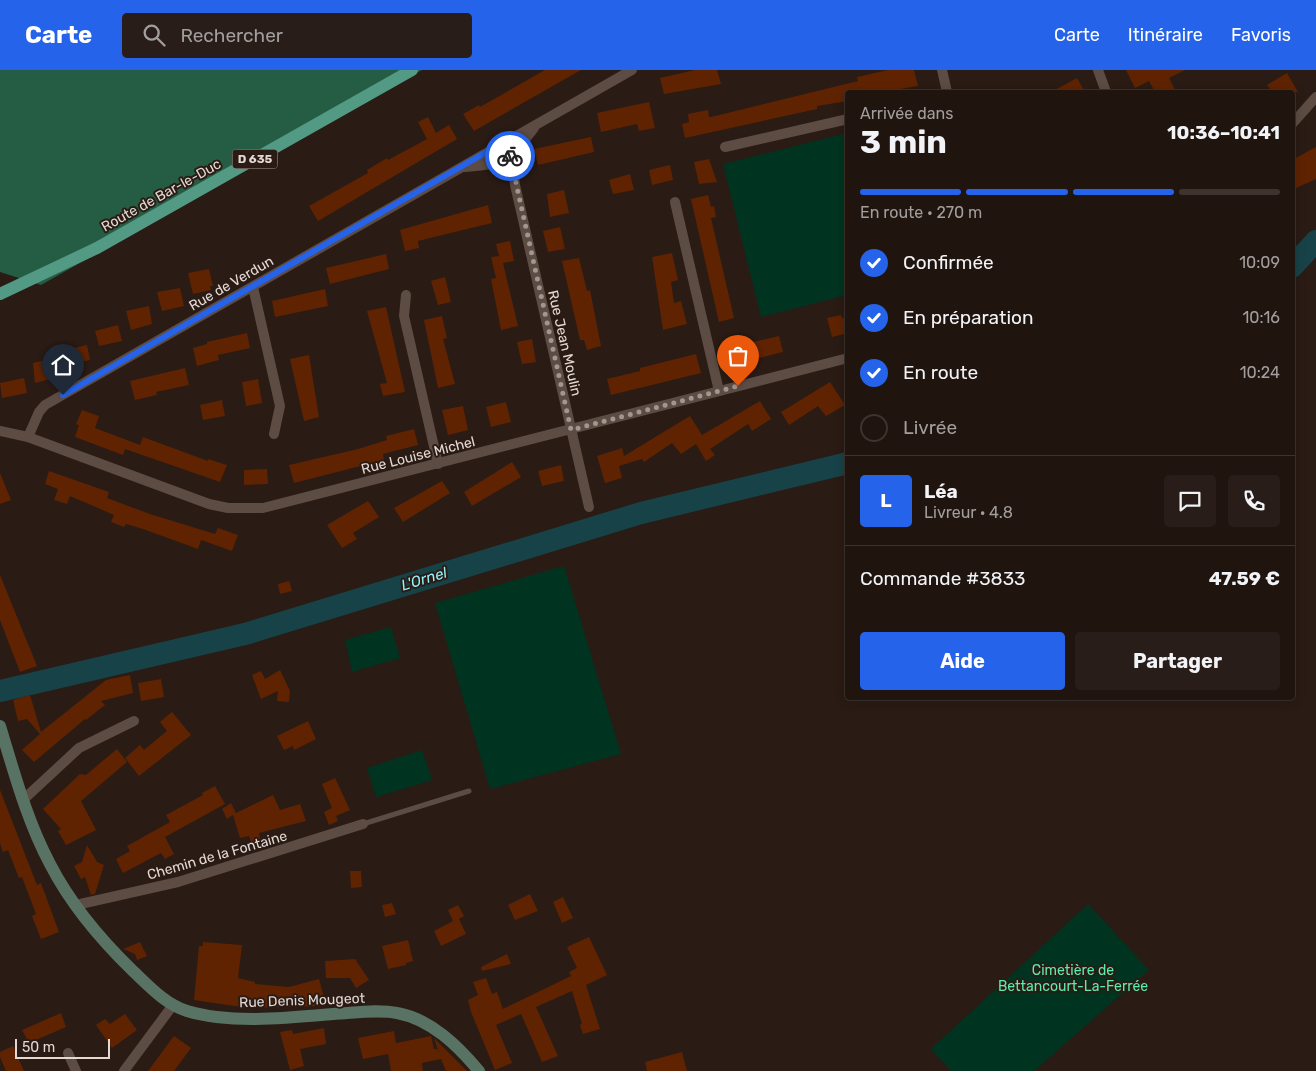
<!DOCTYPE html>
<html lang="fr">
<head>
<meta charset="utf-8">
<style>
  body { margin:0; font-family:Rubik,sans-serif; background:#281d18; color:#f1f3f6; height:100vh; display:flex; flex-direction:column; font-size:19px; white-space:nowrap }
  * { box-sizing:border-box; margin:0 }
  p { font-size:16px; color:#a29e9e }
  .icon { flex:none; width:28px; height:28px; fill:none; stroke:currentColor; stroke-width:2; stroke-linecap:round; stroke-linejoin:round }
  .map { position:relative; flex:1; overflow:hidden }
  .sheet { position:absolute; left:845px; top:20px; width:450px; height:610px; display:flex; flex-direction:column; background:#20140f; border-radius:5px; box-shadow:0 2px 12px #0003,0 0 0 1px #3d332f }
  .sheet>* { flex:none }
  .scale { position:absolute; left:15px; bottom:12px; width:95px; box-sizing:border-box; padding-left:5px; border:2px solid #e3d8d4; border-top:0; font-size:14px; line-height:18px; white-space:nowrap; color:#e3d8d4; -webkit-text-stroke:4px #2a1b14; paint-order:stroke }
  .pin { position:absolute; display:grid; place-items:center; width:42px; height:42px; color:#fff; margin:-51px -21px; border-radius:50% 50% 50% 0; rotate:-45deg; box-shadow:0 0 5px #0007 }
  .pin .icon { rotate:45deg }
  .courier { position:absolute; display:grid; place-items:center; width:50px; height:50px; margin:-25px; border:4px solid #2563eb; border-radius:50%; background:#fff; color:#222; box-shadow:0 1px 6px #0007 }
  .head em { font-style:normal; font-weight:700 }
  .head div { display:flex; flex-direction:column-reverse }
  .head { display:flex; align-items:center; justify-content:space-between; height:85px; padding:0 15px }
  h1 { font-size:32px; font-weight:700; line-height:38px }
  .bar { display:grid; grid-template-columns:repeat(4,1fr); gap:8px 5px; align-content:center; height:60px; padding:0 15px }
  .bar i { height:6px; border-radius:4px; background:#3d332f }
  .bar .current { background:#2563eb }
  .bar p { grid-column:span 4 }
  .line { display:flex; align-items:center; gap:12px; padding:0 15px; border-top:1px solid #3d332f }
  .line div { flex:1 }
  .round { display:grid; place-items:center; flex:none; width:52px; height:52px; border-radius:5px; background:#281d18 }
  ol { padding:0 15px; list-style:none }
  li { display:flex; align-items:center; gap:15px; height:55px }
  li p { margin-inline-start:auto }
  li .icon { padding:5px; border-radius:50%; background:#2563eb; color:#fff; stroke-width:4 }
  li:last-child { color:#a29e9e }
  li i { width:28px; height:28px; border:2px solid #3d332f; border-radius:50% }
  .primary-button { display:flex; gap:10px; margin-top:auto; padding:10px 15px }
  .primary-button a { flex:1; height:58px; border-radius:5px; background:#2563eb; color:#fff; font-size:20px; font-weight:700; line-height:58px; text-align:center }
  .primary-button a+a { background:#281d18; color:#f1f3f6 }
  header { display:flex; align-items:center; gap:30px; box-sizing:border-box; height:70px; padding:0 25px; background:#2563eb; color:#fff }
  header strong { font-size:24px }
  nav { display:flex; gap:28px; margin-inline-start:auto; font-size:18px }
  .search { width:350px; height:45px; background:#281d18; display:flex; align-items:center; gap:12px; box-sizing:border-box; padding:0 18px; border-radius:5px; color:#a29e9e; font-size:19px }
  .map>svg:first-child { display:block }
</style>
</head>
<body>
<header>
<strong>Carte</strong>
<div class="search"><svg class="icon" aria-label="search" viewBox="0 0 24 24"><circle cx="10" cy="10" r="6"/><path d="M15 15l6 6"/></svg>Rechercher</div>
<nav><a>Carte</a><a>Itinéraire</a><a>Favoris</a></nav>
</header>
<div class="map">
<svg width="1316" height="1001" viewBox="0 0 1316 1001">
  <rect width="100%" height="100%" fill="#2a1b14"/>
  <g fill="#003421">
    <polygon points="847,63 847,225 761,247 723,94"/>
    <polygon points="564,496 621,684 490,719 435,533"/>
    <polygon points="391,557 400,588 352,602 345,570"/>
    <polygon points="422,680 432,710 376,727 367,698"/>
    <polygon points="1088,834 1149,900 1034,1001 951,1001 931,979"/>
  </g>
  <polygon fill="#255d44" points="0,0 422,0 41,215 0,202"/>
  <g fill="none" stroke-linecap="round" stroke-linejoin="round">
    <g stroke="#174348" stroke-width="22">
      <polyline points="1292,197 1316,171"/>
      <polyline points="0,621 245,564 641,443 848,393"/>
    </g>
  </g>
  <g fill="#5f2302">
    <polygon points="545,0 581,0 474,61 463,44 479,35 480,37"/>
    <polygon points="695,0 717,0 721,14 664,24 660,8"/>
    <polygon points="888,0 914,0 918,16 883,22 848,22 848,31 817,36 817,39 685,68 682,54 689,52 688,44 708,40 709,47 711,47 858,11 857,7"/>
    <polygon points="1126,0 1185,0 1169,8 1176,22 1155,22 1149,11 1135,18"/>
    <polygon points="1287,3 1298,22 1272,22 1267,15"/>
    <polygon points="1077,8 1085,22 1051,22"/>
    <polygon points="649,32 655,58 639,61 637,54 601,62 597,43"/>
    <polygon points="428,47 436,63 449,55 457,69 318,151 309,136 368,103 367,100 387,88 388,90 427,69 418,52"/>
    <polygon points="591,67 594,82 538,95 534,79"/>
    <polygon points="1316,77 1316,109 1296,118 1292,110 1292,90"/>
    <polygon points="709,89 717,112 699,114 694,92"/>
    <polygon points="670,95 673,110 652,115 649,100"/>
    <polygon points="630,104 634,120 613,124 609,110"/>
    <polygon points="564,120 569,143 550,147 547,124"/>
    <polygon points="708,125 711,137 714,136 716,147 711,148 734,248 719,252 691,129"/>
    <polygon points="488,135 492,153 418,171 419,178 405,181 400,160"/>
    <polygon points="560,157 565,179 548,182 543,161"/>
    <polygon points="510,171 514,191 503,193 518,256 501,260 491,209 496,208 491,187 499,186 496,174"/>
    <polygon points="672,183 678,210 671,212 674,233 681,231 687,254 663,260 652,187"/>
    <polygon points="386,184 389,199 330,214 326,198"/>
    <polygon points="579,188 587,221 590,220 601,276 587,280 584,270 580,270 562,191"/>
    <polygon points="209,199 213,216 210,216 211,220 193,224 188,203"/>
    <polygon points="445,207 451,232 438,235 431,211"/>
    <polygon points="180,218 184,236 162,241 157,222"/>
    <polygon points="325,219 328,236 275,247 272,231"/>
    <polygon points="149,236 152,254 131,260 126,241"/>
    <polygon points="386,237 405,322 383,326 380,314 387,313 367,241"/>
    <polygon points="841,245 842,248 848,247 848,263 832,267 827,248"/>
    <polygon points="442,246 447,268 443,269 455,314 438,318 424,250"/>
    <polygon points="118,255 122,271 99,276 95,261"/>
    <polygon points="247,263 250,278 218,285 219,290 197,296 193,278 207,274 207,272"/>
    <polygon points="779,266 783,282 727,296 723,279"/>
    <polygon points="532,269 536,292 522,294 517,272"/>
    <polygon points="87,275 90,290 69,294 66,280"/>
    <polygon points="696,284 701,303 611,325 607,309 640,301 640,298"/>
    <polygon points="309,285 319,347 304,351 290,289"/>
    <polygon points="55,288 59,307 35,313 33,293"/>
    <polygon points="185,298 189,315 156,322 157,325 135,330 130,311"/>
    <polygon points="24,308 27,323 2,328 0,313"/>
    <polygon points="258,309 262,333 246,336 242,312"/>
    <polygon points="830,312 845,335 826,346 818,336 789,355 781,342"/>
    <polygon points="222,330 225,346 203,350 200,335"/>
    <polygon points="760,331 771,349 752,361 748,354 710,379 715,385 706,391 696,374 681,384 672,373 644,392 642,389 619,396 622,408 605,413 597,386 622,378 624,386 690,346 702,365"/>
    <polygon points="506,332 511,352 491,357 486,337"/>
    <polygon points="463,336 468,360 448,365 442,340"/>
    <polygon points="82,340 99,346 95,358 140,375 143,367 208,391 208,389 227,395 220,412 125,379 123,385 75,367 79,355 76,354"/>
    <polygon points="414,359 418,375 383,384 384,390 294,413 289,395 358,379 387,370 386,366"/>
    <polygon points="512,392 521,407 472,436 464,422"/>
    <polygon points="561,395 564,411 542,416 538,401"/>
    <polygon points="267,399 268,414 244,415 244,400"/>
    <polygon points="49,401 109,422 107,428 150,444 215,464 218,458 238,465 232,481 201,470 198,479 143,459 126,454 124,457 111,452 114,445 70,426 67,434 54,430 58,419 45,414"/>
    <polygon points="0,403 11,430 0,434"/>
    <polygon points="442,411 450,423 403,452 394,438"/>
    <polygon points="368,431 379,447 353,463 357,469 342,478 327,455"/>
    <polygon points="0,505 37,596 20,602 0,550"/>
    <polygon points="289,511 292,521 280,524 278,514"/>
    <polygon points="280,600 290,621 289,632 277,631 278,621 261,629 252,605 261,601 265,609"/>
    <polygon points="130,605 133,623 101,631 105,635 86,650 85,649 34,692 22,680 40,664 27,649 18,651 13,630 30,625 41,662 106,610"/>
    <polygon points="161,609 164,627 141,631 138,613"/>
    <polygon points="172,642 191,665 139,706 125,688 140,675 144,680 167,661 160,652"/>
    <polygon points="308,651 316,669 294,680 293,676 284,680 277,666"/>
    <polygon points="117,679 127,692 81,731 96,760 66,775 58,761 61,759 43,739 80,704 86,705"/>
    <polygon points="335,708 350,740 336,746 338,751 329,755 324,742 332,738 322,714"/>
    <polygon points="215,716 225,734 165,767 174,784 165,789 161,783 123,803 116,789 130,781 127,776 170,752 166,745 203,725 202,723"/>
    <polygon points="0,720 37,815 41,813 59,862 41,869 32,846 36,844 22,807 19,808 8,780 3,782 0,773"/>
    <polygon points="273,725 280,740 300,734 306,751 259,763 260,769 251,772 249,766 240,768 233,745 227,749 222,739 231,733 236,743"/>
    <polygon points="87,775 97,792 104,795 95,824 91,825 85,807 81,809 74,796 82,792"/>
    <polygon points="350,801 361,801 362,817 351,818"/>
    <polygon points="530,824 538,841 515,850 508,835"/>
    <polygon points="563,827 573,848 562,853 553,832"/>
    <polygon points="392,833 396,844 385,847 382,835"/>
    <polygon points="458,835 464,846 459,849 466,864 441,876 434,861 453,851 448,840"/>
    <polygon points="589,867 607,905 586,915 600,959 583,964 580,955 582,954 572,921 536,937 558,986 542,992 521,944 496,955 512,993 495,1000 471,942 468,930 478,925 473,912 486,908 492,924 497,922 503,939 571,906 569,902 577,898 567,877"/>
    <polygon points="408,870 413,891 406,893 406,895 388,899 382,876"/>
    <polygon points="140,872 147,886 137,890 135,884 123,879"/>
    <polygon points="203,872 242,875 238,908 255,912 255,914 289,917 319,909 326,936 248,938 194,930 199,876 203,876"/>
    <polygon points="507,884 511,894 482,901 481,897"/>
    <polygon points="355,889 369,910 356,918 350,908 326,908 325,891"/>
    <polygon points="61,943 66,957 29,973 22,960"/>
    <polygon points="125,944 137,960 112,978 96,955 105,949 110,954"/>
    <polygon points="324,958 326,974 300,979 304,996 290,1000 280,962 292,960 293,964"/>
    <polygon points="394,961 396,973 431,966 434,979 437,979 439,983 434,968 467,1001 446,1001 441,989 422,993 423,1001 391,1001 388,984 363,989 358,968"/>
    <polygon points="174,966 191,978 174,1001 148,1001"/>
    <polygon points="13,976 20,992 24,1001 6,1001 0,987 0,982"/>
    <polygon points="682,982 687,1001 647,1001 645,992"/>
  </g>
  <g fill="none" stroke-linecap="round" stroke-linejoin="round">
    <polyline stroke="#5d4c44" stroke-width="5" points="363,754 469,721"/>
    <g stroke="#5d4c44" stroke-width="10">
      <polyline points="942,0 947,22"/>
      <polyline points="1098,0 1106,22"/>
      <polyline points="1292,54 1316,27"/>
      <polyline points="497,76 512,87 515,115 589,437"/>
      <polyline points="725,77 848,49"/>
      <path d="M465 97C510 93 507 93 534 58"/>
      <polyline points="675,132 719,321"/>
      <polyline points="253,217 280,336 274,364"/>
      <polyline points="406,225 404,246 438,394"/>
      <polyline points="0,361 28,367 209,434 228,438 263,438 848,288"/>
      <polyline points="28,367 39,342 45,335 632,0"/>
      <polyline points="24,729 79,678 134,651"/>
      <polyline points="76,835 178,812 363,754"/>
      <polyline points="68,983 76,1001"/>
      <polyline points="124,1001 173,935"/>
    </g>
    <path stroke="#587364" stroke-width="12" d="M0 656C14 702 27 751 50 794 70 833 101 870 133 901 149 916 165 934 187 941 230 954 288 948 333 944 354 943 377 939 397 943 431 949 458 976 479 1001"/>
    <polyline stroke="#529a84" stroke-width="12" points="0,224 97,178 412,0"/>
  </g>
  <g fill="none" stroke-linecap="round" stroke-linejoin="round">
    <polyline stroke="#a29691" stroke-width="5" stroke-dasharray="0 9" points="510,86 571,360 738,316"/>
    <polyline stroke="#2563eb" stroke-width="6" points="63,325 497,76 510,86"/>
  </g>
  <g text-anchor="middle" stroke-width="4" stroke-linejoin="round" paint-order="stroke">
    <rect fill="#2a1b14" stroke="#ac9f9a" stroke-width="1" x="232.5" y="79.5" width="45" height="19" rx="4"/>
    <g font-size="12" font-weight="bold" fill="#e3d8d4">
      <text x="255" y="93">D 635</text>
    </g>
    <g font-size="14" fill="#e3d8d4" stroke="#2a1b14">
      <text transform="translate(161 125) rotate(-29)" y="5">Route de Bar-le-Duc</text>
      <text transform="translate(231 213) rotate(-30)" y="5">Rue de Verdun</text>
      <text transform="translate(565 273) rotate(77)" y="5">Rue Jean Moulin</text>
      <text transform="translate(418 385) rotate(-14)" y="5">Rue Louise Michel</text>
      <text transform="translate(217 785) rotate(-16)" y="5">Chemin de la Fontaine</text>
      <text transform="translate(302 930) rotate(-2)" y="5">Rue Denis Mougeot</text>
    </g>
    <g font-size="14" fill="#5eebae" stroke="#2a1b14">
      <text x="1073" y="905">Cimetière de<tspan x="1073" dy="16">Bettancourt-La-Ferrée</tspan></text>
    </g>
    <g font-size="15" font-style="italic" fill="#94f2fc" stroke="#2a1b14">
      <text transform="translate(424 509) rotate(-17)" y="5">L'Ornel</text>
    </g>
  </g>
</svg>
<div class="scale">50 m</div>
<div class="pin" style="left:738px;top:316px;background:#ea580c"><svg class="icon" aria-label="bag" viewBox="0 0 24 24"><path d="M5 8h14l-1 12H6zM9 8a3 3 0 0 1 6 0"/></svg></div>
<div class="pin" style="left:63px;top:325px;background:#1f2937"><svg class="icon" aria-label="home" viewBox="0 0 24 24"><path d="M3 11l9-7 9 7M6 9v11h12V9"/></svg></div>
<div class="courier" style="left:510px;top:86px"><svg class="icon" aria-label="bike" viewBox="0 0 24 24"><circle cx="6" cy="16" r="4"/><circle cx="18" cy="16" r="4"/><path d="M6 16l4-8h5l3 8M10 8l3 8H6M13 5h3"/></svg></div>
<section class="sheet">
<div class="head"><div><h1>3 min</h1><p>Arrivée dans</p></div><em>10:36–10:41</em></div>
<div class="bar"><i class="current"></i><i class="current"></i><i class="current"></i><i></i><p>En route · 270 m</p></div>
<ol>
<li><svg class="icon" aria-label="check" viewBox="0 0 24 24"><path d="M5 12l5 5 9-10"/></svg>Confirmée<p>10:09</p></li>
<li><svg class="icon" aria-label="check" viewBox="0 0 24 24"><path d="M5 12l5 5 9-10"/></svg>En préparation<p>10:16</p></li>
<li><svg class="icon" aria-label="check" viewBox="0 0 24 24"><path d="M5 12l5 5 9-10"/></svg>En route<p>10:24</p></li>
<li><i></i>Livrée</li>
</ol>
<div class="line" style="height:90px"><b class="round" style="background:#2563eb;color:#fff">L</b><div><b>Léa</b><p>Livreur · 4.8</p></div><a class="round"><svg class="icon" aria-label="chat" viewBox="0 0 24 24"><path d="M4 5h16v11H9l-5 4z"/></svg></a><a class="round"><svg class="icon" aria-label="phone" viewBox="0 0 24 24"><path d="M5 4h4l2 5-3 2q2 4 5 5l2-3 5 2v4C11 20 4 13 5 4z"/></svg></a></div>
<div class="line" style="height:65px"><div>Commande #3833</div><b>47.59 €</b></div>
<div class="primary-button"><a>Aide</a><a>Partager</a></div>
</section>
</div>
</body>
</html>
